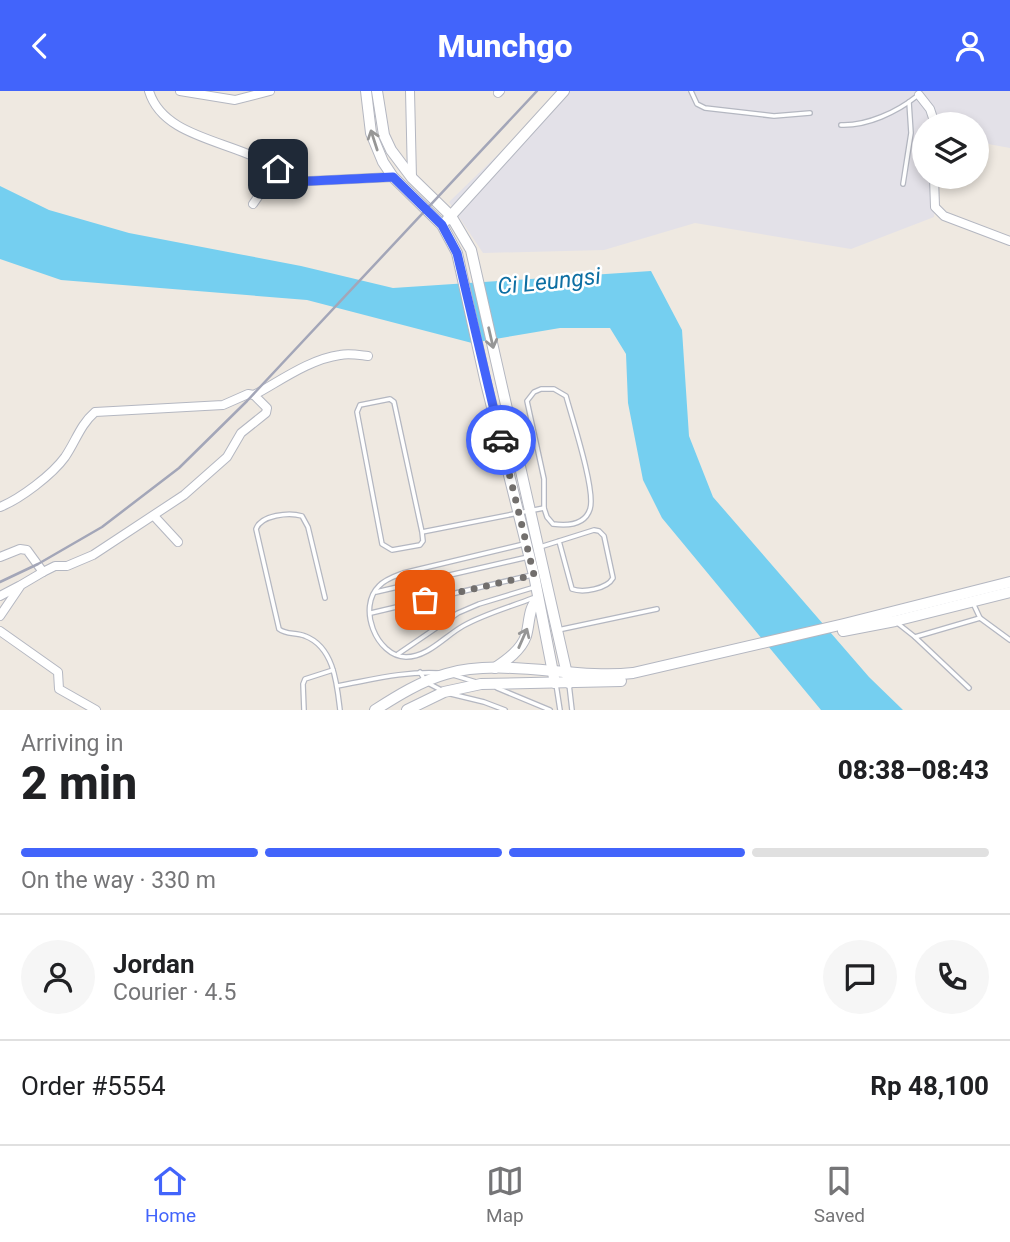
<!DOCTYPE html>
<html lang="en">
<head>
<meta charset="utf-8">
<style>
  body { margin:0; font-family:Roboto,sans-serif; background:#f6f6f6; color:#202124; height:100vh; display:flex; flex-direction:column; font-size:26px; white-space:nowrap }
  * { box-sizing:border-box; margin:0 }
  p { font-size:23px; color:#757577 }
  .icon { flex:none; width:38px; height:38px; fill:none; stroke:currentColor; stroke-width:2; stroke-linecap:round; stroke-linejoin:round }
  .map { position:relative; height:619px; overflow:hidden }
  .panel { display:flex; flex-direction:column; background:#fff; flex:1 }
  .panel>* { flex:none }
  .tools { position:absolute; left:912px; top:21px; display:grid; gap:14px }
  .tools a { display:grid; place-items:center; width:77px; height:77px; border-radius:50%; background:#fff; box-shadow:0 4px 10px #0003; font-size:35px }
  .pin { position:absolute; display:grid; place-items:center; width:60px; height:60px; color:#fff; margin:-30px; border-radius:14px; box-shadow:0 4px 10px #0006 }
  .courier { position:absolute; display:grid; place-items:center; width:70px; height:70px; margin:-35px; border:5px solid #4264fb; border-radius:50%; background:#fff; color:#222; box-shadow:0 2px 9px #0007 }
  .overview em { font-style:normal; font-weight:800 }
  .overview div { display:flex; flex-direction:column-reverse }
  .overview { display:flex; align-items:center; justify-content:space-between; height:119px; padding:0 21px }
  h1 { font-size:46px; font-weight:800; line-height:52px }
  .bar { display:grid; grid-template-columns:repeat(4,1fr); gap:10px 7px; align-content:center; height:84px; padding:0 21px }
  .bar i { height:9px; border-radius:5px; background:#e0e0e0 }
  .bar .active { background:#4264fb }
  .bar p { grid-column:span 4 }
  .line { display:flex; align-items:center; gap:18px; padding:0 21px; border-top:2px solid #e0e0e0 }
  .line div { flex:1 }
  .round { display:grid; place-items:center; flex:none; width:74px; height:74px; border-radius:37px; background:#f6f6f6 }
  header { display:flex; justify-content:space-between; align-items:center; height:91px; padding:0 21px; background:#4264fb; color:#fff; font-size:32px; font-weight:800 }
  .dock { display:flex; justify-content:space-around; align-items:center; height:98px; border-top:2px solid #e0e0e0; background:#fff; font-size:19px; color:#757577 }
  .dock a { display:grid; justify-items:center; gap:4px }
  .dock .active { color:#4264fb }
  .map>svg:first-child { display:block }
</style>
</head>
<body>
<header><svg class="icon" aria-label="back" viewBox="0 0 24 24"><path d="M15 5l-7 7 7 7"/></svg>Munchgo<svg class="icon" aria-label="person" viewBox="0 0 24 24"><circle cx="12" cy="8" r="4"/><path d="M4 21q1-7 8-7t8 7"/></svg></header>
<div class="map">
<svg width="1010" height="619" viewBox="0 0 1010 619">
  <rect width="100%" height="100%" fill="#efe9e1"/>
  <polygon fill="#e3e1e8" points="564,0 1010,0 1010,57 977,51 976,33 924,33 924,86 937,86 934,126 851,158 695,132 604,159 483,162 449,111"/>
  <polygon fill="#75cff0" points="0,95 49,119 129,142 301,175 393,197 651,180 682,239 689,345 713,406 869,586 903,619 821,619 662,427 643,389 628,312 626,263 610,237 560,237 472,252 307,209 61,189 0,168"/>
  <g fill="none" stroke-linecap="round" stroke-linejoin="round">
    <g stroke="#b4b7c1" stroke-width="6">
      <g id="service">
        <polyline points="691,0 697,13 705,17 774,25 810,22"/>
        <path d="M841 34C867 35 897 21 917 5"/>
        <polyline points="903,93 911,42 909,11"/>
        <path d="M541 298H554L566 305C572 327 596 400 590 418 585 434 568 435 553 433L547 426 544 417V388L527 310 534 301Z"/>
        <polyline points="422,441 423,450 420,454 392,459 382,453 357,321 360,314 390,308 394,311 422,441 544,417"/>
        <path d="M524 453 403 482C395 485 385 488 379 495 357 516 376 565 406 566 428 566 445 545 463 535 484 523 510 516 533 507"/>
        <path d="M540 456 594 439 599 440 604 445 613 487C607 498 583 502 572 498L559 450"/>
        <polyline points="376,501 528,466"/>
        <path d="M325 507 308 436 302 425C289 421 261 424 256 438L279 538C286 544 296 541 305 545 334 556 337 593 340 619"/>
        <polyline points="371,522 532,484"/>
        <polyline points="980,527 1010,549"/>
        <polyline points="896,531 915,546 980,527 973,512"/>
        <polyline points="558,539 657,518"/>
        <polyline points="915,546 969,597"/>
        <polyline points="398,563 458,522 479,513 535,496"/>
        <polyline points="420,581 426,591 443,600"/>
        <polyline points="453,584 476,591"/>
        <polyline points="556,593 560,619"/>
        <polyline points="569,593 572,619"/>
        <path d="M337 595C371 589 404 580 439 582"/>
        <polyline points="497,597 550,619"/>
        <polyline points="451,603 484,611 505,619"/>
        <polyline points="304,619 303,593 305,588 333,579"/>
      </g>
    </g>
    <g stroke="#b4b7c1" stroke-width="10">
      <g id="minor">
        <path d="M149 0C166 56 257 48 290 91"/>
        <polyline points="180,0 235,9 270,0"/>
        <polyline points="410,0 412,87"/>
        <polyline points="498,2 500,0"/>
        <polyline points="919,4 930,18 935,33"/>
        <polyline points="934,86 935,116 944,125 1010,150"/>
        <polyline points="253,113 262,100 290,91 393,86"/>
        <path d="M0 416C20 408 52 384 65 366 76 350 80 334 95 321L223 314 248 303 254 304"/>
        <polyline points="154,425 178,451"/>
        <polyline points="0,466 20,458 27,459 43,481 21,494 0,525"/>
        <path d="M43 481 55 475H67L93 464 184 404 227 366 241 342 266 322 267 317 254 304C280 290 310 268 340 264 349 262 359 264 368 265"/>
        <polyline points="0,505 19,495"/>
        <polyline points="0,540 58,581 59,598 96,619"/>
      </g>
    </g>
    <g stroke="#b4b7c1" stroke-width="12">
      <g id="tertiary">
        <polyline points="366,0 371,42 383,71 393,86 442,134 457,162 485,288 534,484 555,592"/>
        <polyline points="377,0 384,44 391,59 412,87 451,125 471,159 569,592"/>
        <polyline points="447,129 564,0"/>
        <polyline points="843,540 895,530 1010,501"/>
        <path d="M495 577C507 569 521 559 526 545 530 531 528 518 538 507"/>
        <path d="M375 619C397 605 421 590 446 583 502 566 575 589 633 582L844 533 1010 491"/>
        <polyline points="407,619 444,601 481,593 621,590"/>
      </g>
    </g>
    <use href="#service" stroke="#fff" stroke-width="3.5"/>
    <use href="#minor" stroke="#fff" stroke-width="8"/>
    <use href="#tertiary" stroke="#fff" stroke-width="10"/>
    <polyline stroke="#a3a6b8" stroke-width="2.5" points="0,491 38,473 102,436 179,377 247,310 537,0"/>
  </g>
  <defs><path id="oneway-shaft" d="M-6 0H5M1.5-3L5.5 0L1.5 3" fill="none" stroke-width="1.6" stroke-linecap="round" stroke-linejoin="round" transform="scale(1.75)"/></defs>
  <g stroke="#969696">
    <use href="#oneway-shaft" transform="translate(374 49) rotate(-108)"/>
    <use href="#oneway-shaft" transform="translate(491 247) rotate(77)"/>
    <use href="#oneway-shaft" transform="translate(523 547) rotate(-66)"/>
  </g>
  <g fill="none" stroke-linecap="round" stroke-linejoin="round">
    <polyline stroke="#726f6d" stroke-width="7" stroke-dasharray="0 12.6" points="425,509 534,484 501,349"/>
    <polyline stroke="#4264fb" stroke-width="9" points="278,78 290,91 393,86 442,134 457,162 501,349"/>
  </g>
  <g text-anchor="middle" stroke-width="5" stroke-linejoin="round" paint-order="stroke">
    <g font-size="23" font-style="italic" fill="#0d6fa3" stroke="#fff">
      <text transform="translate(549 190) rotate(-6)" y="8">Ci Leungsi</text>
    </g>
  </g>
</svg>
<div class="tools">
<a><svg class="icon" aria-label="layers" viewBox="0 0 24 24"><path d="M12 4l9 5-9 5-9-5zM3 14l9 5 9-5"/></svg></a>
</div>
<div class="pin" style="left:425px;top:509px;background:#ea580c"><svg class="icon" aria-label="bag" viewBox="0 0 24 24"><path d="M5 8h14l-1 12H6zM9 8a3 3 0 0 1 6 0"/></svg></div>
<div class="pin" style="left:278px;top:78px;background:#1f2937"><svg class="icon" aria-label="home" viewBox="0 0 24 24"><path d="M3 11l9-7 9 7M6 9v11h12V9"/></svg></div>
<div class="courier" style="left:501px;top:349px"><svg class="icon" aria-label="car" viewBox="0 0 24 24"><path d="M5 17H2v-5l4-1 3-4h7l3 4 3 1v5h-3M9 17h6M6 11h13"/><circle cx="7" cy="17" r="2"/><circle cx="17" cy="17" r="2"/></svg></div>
</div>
<section class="panel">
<div class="overview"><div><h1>2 min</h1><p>Arriving in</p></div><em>08:38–08:43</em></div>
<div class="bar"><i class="active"></i><i class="active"></i><i class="active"></i><i></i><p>On the way · 330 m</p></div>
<div class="line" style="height:126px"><a class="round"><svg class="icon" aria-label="person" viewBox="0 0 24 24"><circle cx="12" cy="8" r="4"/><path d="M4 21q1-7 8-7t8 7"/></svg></a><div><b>Jordan</b><p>Courier · 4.5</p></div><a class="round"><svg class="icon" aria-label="chat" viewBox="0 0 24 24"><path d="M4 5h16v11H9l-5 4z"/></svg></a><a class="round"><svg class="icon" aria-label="phone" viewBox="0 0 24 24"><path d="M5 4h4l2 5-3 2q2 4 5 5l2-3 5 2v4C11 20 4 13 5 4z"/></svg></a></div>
<div class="line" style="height:91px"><div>Order #5554</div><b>Rp 48,100</b></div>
</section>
<nav class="dock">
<a class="active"><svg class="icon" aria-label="home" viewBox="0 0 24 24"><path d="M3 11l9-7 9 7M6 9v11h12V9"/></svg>Home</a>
<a><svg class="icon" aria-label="map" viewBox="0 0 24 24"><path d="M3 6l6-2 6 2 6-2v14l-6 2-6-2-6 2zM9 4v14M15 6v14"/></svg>Map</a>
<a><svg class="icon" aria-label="saved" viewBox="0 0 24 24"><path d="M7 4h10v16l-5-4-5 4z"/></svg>Saved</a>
</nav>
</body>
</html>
